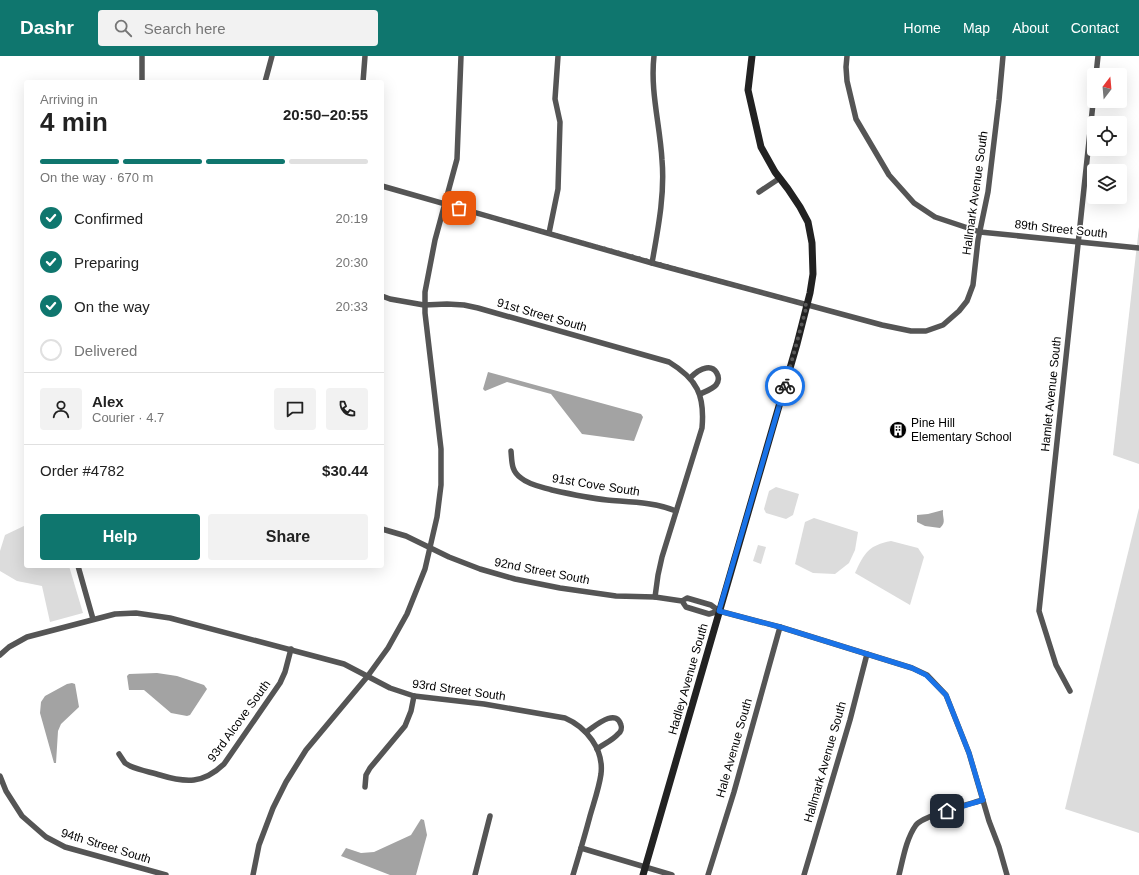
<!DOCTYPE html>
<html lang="en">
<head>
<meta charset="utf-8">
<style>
  body { margin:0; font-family:Arial,sans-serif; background:#f2f2f2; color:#222; height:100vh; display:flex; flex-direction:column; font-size:15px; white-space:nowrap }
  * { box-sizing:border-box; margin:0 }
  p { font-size:13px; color:#767676 }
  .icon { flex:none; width:22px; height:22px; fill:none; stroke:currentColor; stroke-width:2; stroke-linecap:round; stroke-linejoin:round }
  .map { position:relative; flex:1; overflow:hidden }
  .side { position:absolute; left:24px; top:24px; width:360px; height:488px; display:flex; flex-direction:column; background:#fff; border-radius:4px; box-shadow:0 4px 16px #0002 }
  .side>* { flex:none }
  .needle { width:26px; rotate:16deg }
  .tools { position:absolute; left:1087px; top:12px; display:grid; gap:8px }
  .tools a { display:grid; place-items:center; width:40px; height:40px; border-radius:4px; background:#fff; box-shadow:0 4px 16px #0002; font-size:20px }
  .pin { position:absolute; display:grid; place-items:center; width:34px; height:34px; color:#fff; margin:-17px; border-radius:8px; box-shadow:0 2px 6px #0006 }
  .courier { position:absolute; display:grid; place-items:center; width:40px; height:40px; margin:-20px; border:3px solid #1a73e8; border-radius:50%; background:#fff; color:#222; box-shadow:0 1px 5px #0007 }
  .head em { font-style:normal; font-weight:700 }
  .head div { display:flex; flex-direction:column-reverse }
  .head { display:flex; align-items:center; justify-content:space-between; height:68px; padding:0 16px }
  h1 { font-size:26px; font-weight:700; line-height:30px }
  .bar { display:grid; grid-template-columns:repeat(4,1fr); gap:6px 4px; align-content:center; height:48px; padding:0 16px }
  .bar i { height:5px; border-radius:3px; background:#e0e0e0 }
  .bar .selected { background:#0f766e }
  .bar p { grid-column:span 4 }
  .line { display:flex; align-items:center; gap:10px; padding:0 16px; border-top:1px solid #e0e0e0 }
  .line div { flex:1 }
  .round { display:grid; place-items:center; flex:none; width:42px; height:42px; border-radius:4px; background:#f2f2f2 }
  ol { padding:0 16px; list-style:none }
  li { display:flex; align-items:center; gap:12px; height:44px }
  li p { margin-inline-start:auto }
  li .icon { padding:4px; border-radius:50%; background:#0f766e; color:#fff; stroke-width:4 }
  li:last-child { color:#767676 }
  li i { width:22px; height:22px; border:2px solid #e0e0e0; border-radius:50% }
  .button { display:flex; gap:8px; margin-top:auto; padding:8px 16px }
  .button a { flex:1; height:46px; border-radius:4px; background:#0f766e; color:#fff; font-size:16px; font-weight:700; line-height:46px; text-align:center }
  .button a+a { background:#f2f2f2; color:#222 }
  header { display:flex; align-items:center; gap:24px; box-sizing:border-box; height:56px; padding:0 20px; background:#0f766e; color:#fff }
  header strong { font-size:19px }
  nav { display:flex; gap:22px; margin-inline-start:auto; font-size:14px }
  .search { width:280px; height:36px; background:#f2f2f2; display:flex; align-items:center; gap:10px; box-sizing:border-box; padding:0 14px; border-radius:4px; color:#767676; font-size:15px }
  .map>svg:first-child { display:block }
</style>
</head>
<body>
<header>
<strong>Dashr</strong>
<div class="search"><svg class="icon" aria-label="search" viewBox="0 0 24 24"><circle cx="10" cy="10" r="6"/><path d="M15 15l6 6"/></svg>Search here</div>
<nav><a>Home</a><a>Map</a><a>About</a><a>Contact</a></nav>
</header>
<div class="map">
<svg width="1139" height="819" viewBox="0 0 1139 819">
  <rect width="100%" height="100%" fill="#fff"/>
  <g fill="#dcdcdc">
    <polygon points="1139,171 1139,408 1113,399"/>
    <polygon points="776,431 799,438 793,459 786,463 766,457 764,453 769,435"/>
    <polygon points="1139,452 1139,777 1065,753"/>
    <polygon points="814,462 858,476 855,494 849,507 835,518 813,517 795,508 805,466"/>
    <polygon points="26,469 26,510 69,510 83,557 50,566 42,530 17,525 0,515 0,495 5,479"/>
    <path d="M891 485 918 492 924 501 910 549 855 517C864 497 869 489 891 485Z"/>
    <polygon points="758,489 766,491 761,508 753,505"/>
  </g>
  <g fill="#a3a3a3">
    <polygon points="488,316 641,358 643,361 634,385 582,378 551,338 507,326 485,335 483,333"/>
    <path d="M943 454C942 462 947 466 940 472L925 470 917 466V459L928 458Z"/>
    <polygon points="157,617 177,620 204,629 207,633 190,659 187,660 171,657 144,634 129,634 127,620 129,618"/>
    <polygon points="72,627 75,628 79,651 61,668 58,675 56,707 54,707 40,657 41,646 45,640 67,628"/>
    <polygon points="421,763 424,764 427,779 416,819 390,819 341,800 346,792 361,797 374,796 411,779"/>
  </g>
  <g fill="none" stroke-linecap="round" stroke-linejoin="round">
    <g stroke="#555" stroke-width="5.5">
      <polyline points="142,0 142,26"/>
      <polyline points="847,0 846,11 847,25 856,63 889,119 914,147 935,161 980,176 1139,192"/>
      <polyline points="1096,19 1098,0"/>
      <polyline points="265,26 272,0"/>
      <polyline points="363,26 365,0"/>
      <polyline points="382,130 652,207 882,269 911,275 926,275 943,269 959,255 967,245 973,229 978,184 988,136 999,44 1003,0"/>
      <polyline points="759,136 780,122"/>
      <polyline points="549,177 558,133 560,66 555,43 558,0"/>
      <path d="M652 207C658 173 665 138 662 104 660 69 650 35 654 0"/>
      <path d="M382 240 390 243 424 249 447 248 464 249 478 252 669 306C697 323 705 339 702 372L662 501 658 519 655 541"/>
      <path d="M690 322C694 318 700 313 706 312 715 310 722 321 716 329 713 333 704 336 700 338"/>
      <path d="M511 395C512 406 511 415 521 422 529 429 542 431 552 434 570 438 588 442 607 444 630 446 654 446 676 455"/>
      <polyline points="382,473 406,480 449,501 480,513 515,523 560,532 616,540 655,541 682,545 687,542 711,549 719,555 709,558 686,551 682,545"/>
      <polyline points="78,510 93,563"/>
      <polyline points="719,555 780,571 912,612 927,619 946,639 969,697 989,765 999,791 1007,819"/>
      <path d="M0 599 9 591 27 581 115 558 136 557 170 562 344 608 390 632 414 640 484 648 565 662C586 671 604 693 601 718 599 732 594 746 590 760 585 779 579 799 573 819"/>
      <polyline points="1070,635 1056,609 1039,555 1094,38"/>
      <path d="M586 676C594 671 616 651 621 669 622 672 621 676 618 678 613 684 604 688 597 693"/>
      <path d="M119 698 125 707 130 710C139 714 150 716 160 719 186 727 203 728 224 708L280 627 285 616 291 593"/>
      <polyline points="0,720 6,735 22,760 46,781 65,791 166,819"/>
      <polyline points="365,731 366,719 370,712 405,670 411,655 414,640"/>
      <polyline points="581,792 672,819"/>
      <polyline points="253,819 259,789 273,752 286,726 306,694 367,621 388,592 407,558 425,513 437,461 441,429 441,393 425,257 425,236 435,184 457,103 461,0"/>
      <polyline points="475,819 490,760"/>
      <polyline points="708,819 734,736 780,571"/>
      <polyline points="804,819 850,664 867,598"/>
      <path d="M899 819C903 803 906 783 916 769 924 759 970 748 983 744"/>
    </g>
    <polyline stroke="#222" stroke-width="7" points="643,819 797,288 810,237 813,218 812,187 808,166 800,151 788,133 775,116 761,91 748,34 752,0"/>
  </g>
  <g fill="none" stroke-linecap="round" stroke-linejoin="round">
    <polyline stroke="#595959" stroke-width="4" stroke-dasharray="0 7.2" points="459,152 807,249 785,330"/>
    <polyline stroke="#1a73e8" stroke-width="5" points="785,330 719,555 780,571 912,612 926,619 946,639 969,697 983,744 947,755"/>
  </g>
  <defs>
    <g id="building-disc" transform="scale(0.9)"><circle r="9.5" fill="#000" stroke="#fff"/><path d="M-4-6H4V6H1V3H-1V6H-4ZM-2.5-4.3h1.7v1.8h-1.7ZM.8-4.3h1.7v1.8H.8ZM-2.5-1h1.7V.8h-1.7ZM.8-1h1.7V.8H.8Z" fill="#fff"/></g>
  </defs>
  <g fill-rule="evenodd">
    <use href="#building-disc" x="898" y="374"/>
  </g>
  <g text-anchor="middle" stroke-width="3" stroke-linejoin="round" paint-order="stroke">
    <g font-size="12" fill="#000" stroke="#fff">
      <text transform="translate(975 137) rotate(-82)" y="4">Hallmark Avenue South</text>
      <text transform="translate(1061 173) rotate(6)" y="4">89th Street South</text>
      <text transform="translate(542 259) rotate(16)" y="4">91st Street South</text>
      <text transform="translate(1051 338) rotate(-84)" y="4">Hamlet Avenue South</text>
      <text transform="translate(596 429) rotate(9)" y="4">91st Cove South</text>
      <text transform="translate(542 515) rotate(11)" y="4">92nd Street South</text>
      <text transform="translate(688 623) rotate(-74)" y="4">Hadley Avenue South</text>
      <text transform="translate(459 634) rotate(8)" y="4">93rd Street South</text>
      <text transform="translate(239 665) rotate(-54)" y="4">93rd Alcove South</text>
      <text transform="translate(734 692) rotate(-74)" y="4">Hale Avenue South</text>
      <text transform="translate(825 706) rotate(-74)" y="4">Hallmark Avenue South</text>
      <text transform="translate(106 790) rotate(17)" y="4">94th Street South</text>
    </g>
    <g font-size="12" fill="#000" stroke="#fff" text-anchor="start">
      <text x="911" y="371">Pine Hill<tspan x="911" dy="14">Elementary School</tspan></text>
    </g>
  </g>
</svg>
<div class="tools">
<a><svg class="needle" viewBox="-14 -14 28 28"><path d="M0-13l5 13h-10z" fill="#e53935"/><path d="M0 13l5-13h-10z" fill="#767676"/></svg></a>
<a><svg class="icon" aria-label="locate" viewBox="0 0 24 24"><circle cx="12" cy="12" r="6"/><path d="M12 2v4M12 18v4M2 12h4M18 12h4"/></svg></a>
<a><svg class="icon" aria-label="layers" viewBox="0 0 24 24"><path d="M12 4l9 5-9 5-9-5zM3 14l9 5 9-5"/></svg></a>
</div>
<div class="pin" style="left:459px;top:152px;background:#ea580c"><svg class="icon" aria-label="bag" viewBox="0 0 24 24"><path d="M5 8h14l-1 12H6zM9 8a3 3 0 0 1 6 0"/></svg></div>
<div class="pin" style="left:947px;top:755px;background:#1f2937"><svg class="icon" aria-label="home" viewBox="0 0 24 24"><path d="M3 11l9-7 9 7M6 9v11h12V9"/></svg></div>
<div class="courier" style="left:785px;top:330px"><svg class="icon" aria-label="bike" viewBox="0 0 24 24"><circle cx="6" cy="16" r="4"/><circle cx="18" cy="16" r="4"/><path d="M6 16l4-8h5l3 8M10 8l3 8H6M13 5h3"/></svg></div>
<section class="side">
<div class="head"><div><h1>4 min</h1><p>Arriving in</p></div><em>20:50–20:55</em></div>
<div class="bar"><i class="selected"></i><i class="selected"></i><i class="selected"></i><i></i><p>On the way · 670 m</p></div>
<ol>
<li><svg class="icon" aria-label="check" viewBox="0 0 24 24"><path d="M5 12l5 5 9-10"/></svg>Confirmed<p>20:19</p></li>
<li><svg class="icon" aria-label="check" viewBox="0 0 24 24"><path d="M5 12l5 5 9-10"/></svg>Preparing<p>20:30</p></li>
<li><svg class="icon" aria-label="check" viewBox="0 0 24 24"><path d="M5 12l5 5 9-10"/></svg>On the way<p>20:33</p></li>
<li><i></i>Delivered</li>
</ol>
<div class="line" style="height:72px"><a class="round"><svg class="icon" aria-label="person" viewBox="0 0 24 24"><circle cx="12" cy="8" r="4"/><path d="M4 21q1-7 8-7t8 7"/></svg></a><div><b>Alex</b><p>Courier · 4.7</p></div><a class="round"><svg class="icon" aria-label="chat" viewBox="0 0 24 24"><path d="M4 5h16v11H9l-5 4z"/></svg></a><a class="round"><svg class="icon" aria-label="phone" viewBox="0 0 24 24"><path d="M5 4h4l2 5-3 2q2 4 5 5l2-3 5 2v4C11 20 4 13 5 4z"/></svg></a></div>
<div class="line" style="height:52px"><div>Order #4782</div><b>$30.44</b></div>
<div class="button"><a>Help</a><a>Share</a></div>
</section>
</div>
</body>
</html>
